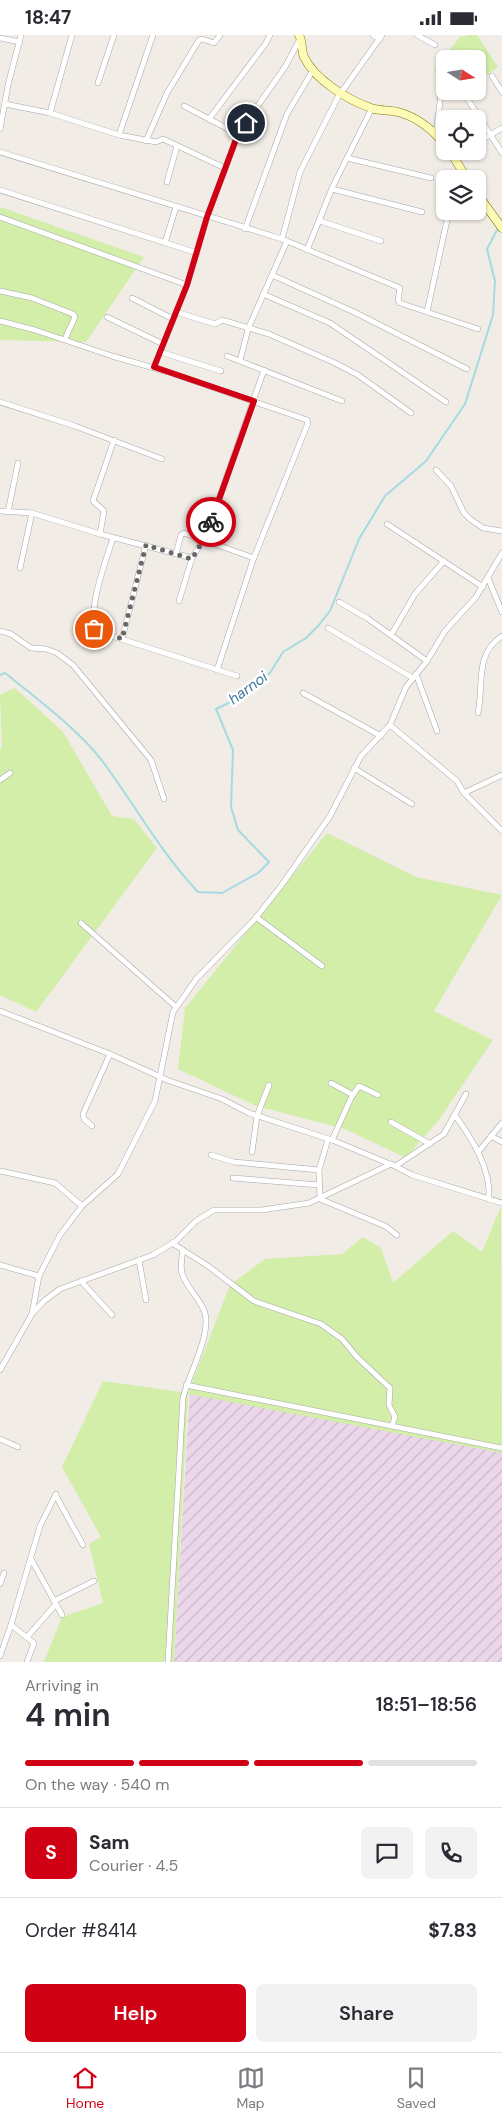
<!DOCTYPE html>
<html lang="en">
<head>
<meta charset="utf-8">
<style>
  body { margin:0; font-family:"DM Sans",sans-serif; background:#f2f2f3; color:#2b2b33; height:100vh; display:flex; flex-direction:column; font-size:19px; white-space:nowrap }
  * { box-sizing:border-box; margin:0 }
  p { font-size:16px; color:#7c7c81 }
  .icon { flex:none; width:28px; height:28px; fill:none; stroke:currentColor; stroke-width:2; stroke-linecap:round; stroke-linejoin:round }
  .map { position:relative; height:1627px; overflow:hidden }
  .side { display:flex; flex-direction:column; background:#fff; flex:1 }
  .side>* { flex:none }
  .needle { width:32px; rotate:102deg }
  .buttons { position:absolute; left:436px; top:15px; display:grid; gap:10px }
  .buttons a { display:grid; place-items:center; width:50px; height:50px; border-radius:8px; background:#fff; box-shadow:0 1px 4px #0004; font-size:25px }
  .pin { position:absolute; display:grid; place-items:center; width:42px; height:42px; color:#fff; margin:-21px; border:2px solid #fff; border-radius:50%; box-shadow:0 1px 5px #0007 }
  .courier { position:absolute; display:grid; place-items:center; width:50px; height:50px; margin:-25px; border:4px solid #d00015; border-radius:50%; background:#fff; color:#222; box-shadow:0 1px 6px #0007 }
  .overview em { font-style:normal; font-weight:600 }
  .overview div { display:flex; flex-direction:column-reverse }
  .overview { display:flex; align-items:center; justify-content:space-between; height:85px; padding:0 25px }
  h1 { font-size:32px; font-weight:600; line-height:38px }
  .bar { display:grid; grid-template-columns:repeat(4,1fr); gap:8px 5px; align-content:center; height:60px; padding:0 25px }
  .bar i { height:6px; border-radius:4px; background:#e1e1e2 }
  .bar .current { background:#d00015 }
  .bar p { grid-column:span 4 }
  .line { display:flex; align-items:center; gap:12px; padding:0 25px; border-top:1px solid #e1e1e2 }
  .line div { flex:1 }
  .round { display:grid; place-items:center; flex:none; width:52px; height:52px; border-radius:8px; background:#f2f2f3 }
  .cta { display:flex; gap:10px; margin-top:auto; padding:10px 25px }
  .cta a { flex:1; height:58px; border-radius:8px; background:#d00015; color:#fff; font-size:20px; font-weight:600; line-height:58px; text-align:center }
  .cta a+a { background:#f2f2f3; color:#2b2b33 }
  .status { display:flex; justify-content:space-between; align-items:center; height:35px; padding:0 25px; background:#fff; direction:ltr }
  .status svg { height:14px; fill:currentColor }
  .dock { display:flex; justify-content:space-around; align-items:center; height:70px; border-top:1px solid #e1e1e2; background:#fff; font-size:14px; color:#7c7c81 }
  .dock a { display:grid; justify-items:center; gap:2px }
  .dock .current { color:#d00015 }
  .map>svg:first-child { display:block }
</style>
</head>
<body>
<div class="status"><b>18:47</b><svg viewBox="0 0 49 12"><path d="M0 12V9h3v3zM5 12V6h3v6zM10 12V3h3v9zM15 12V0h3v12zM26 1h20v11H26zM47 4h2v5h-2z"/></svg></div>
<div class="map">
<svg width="502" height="1627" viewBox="0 0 502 1627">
  <defs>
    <pattern id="industrial-furrows" width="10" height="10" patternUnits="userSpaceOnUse" patternTransform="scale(1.25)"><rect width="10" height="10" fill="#ebd7e9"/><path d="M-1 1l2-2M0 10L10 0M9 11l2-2" fill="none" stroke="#c9b8c8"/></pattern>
  </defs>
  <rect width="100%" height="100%" fill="#f1ece6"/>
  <polygon fill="url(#industrial-furrows)" points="190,1354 502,1416 502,1627 174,1627"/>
  <g fill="#d2eea9">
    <polygon points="470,0 477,0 498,32 478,46 478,24 445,24 445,48 440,45 434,35 460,2"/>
    <polygon points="0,172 144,222 86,307 0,305"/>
    <polygon points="15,653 63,697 112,781 134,784 157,813 36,977 0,960 0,714 2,712 0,660"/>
    <polygon points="327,798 416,842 502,860 434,976 493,1005 438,1086 406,1123 345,1094 256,1071 178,1034 185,973"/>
    <polygon points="501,1171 502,1418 188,1359 174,1627 44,1627 62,1582 103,1568 89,1509 101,1502 62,1432 103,1346 188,1358 230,1250 265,1224 342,1219 363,1202 381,1213 393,1248 453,1196 482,1217"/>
  </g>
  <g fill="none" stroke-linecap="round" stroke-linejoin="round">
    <path stroke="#a4dae1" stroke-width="2" d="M0 640 5 638C35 662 80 696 103 727 135 770 161 818 198 857L222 858 258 838 269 827 238 795 231 772 233 715 216 674 237 664 270 638 283 617 306 603 318 591 330 576 359 504 385 461 426 426 465 369 493 280 495 246 487 214 498 193"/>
    <g stroke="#a7a7a7" stroke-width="6">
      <g id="street">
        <polyline points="153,0 119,100 156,107 163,104 225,133"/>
        <polyline points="373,0 380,4"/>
        <polyline points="417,0 435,10"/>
        <polyline points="0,3 20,7"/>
        <polyline points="492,41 502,57"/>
        <polyline points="98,48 114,0"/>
        <polyline points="465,60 502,118"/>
        <polyline points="5,69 50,78 119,100"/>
        <polyline points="184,71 238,99"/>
        <polyline points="50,78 72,0"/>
        <polyline points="209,84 266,8 270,0"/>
        <polyline points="0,94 8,50 21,0"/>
        <polyline points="436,99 442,50"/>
        <polyline points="146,106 167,58 199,5 202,4 214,8 220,0"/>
        <polyline points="478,107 502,93"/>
        <polyline points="0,117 282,204 400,253 398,265 400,268 478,294"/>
        <polyline points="347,123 431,143"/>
        <polyline points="167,147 177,111"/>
        <polyline points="332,154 422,177"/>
        <polyline points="0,155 197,218"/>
        <polyline points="0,182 187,250"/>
        <polyline points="320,186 381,206"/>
        <polyline points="245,194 287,79 313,35"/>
        <polyline points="282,204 300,137 338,62 382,0"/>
        <polyline points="165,208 176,172"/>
        <polyline points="307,215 333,151 372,73"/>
        <polyline points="272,240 354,277 467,334"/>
        <polyline points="0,256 32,263 73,279 75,282 65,304"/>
        <polyline points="263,259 330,288 446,367"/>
        <polyline points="132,263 173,284"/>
        <polyline points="176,277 215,289 222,285 269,299 335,328 358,340 411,378"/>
        <polyline points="427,277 449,176"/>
        <polyline points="107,282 163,309"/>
        <polyline points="0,286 35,295 112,321 168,337 307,385 308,388 253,525 217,635"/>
        <polyline points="160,317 221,336"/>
        <polyline points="227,321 342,366"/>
        <polyline points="240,326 248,294 287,206"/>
        <polyline points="154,332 187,250 207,182 238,99 285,32 300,4"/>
        <polyline points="0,367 75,391 162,424"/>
        <polyline points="436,435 451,451 464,478 470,484 483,493 502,496"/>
        <polyline points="0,476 32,478 100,499 192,523"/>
        <polyline points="8,477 18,428"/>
        <polyline points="387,489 483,552"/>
        <polyline points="100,499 104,476 93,466 114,405"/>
        <path d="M113 503C106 525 87 575 96 596L237 641"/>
        <polyline points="176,519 181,500 184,498 254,523"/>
        <polyline points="20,533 32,478"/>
        <polyline points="488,543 502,577"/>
        <polyline points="179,566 192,523 202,507 211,486 264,335"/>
        <polyline points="339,567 367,583 427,626"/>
        <polyline points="328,593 413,643"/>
        <polyline points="0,596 11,599 31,613 46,614 57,618 73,630 151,725 164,764"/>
        <polyline points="391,600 415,559 444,526"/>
        <polyline points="122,604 146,510"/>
        <polyline points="416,639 437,696"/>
        <polyline points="303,658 381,701"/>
        <path d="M478 678C484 651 474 619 502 601"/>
        <polyline points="390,690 457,746 464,758 502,796"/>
        <polyline points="354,733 412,769"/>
        <polyline points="0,745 10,738"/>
        <polyline points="464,758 502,740"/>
        <polyline points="256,882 322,931"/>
        <polyline points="81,888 176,972"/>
        <polyline points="0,976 110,1019 167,1045 222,1064 249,1078 332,1105 390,1129"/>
        <polyline points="331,1048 353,1060"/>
        <path d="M455 1080C472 1104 491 1133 489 1164"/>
        <polyline points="391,1087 430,1109"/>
        <polyline points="92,1091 84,1084 83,1079 110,1019"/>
        <polyline points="491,1101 502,1107"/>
        <polyline points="328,1104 319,1135 320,1164 385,1191 397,1200"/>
        <polyline points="332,1105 352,1061 359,1051 378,1060"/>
        <polyline points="479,1116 502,1088"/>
        <polyline points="252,1117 257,1081 269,1050"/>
        <polyline points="211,1120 234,1127 319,1135"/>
        <polyline points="397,1130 444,1099 466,1059"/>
        <polyline points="0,1136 55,1148 82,1171"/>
        <polyline points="233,1143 319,1150"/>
        <polyline points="172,1208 208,1231 254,1266 321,1289 342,1304 357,1322 390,1353 389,1370 395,1382 392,1391"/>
        <polyline points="139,1225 146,1265"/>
        <polyline points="0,1230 39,1241"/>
        <polyline points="81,1246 112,1280"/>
        <polyline points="32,1279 39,1241 60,1200 82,1171 118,1139 155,1066 173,977 197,943 254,885 281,851 330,781 361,721 390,690 406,652 427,626 445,596 476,562 502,518"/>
        <polyline points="0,1335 32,1279 44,1266 60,1254 153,1220 176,1206 196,1186 214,1175 262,1175 309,1168 391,1129 412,1140 502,1168"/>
        <polyline points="186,1350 502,1413"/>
        <polyline points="0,1404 18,1412"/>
        <polyline points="56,1461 83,1510"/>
        <polyline points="31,1524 62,1580"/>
        <polyline points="0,1549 4,1538"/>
        <polyline points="54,1566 94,1546"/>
        <polyline points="11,1590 40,1491 56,1459"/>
        <polyline points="27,1602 56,1569"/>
        <polyline points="0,1621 11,1590 34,1608 27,1627"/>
        <path d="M168 1627 183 1363C188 1341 211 1301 205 1278 201 1264 186 1253 182 1238 180 1231 182 1222 183 1215"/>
      </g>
    </g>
    <g stroke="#7d7e00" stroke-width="9">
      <g id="secondary">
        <path d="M299 0C303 7 301 15 304 22 315 45 348 65 371 73 380 76 389 75 398 77 417 82 433 95 445 110"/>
        <polyline points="450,116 467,144"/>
        <polyline points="478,160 502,193"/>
      </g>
    </g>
    <use href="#street" stroke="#fff" stroke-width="5"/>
    <use href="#secondary" stroke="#fefab7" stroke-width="8"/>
  </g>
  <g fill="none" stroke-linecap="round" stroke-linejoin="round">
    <polyline stroke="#696765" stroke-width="5" stroke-dasharray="0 9" points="94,594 122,604 146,510 192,524 202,507 211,487"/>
    <polyline stroke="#d00015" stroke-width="6" points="211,487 254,366 154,332 187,250 207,182 225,134 238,99 246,88"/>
  </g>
  <g text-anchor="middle" stroke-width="5" stroke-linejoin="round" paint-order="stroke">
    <g font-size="15" font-style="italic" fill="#3d789e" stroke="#fff">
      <text transform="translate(248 653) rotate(-36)" y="5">harnoi</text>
    </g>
  </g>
</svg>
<div class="buttons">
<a><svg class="needle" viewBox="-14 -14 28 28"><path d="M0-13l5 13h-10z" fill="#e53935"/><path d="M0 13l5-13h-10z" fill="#7c7c81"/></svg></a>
<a><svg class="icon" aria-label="locate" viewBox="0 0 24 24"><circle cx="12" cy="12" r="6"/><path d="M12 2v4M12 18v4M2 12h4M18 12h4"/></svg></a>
<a><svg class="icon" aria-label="layers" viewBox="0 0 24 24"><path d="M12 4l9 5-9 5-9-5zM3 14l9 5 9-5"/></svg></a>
</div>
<div class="pin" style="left:94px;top:594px;background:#ea580c"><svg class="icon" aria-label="bag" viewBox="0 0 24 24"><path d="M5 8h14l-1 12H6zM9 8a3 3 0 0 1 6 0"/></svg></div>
<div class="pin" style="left:246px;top:88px;background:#1f2937"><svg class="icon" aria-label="home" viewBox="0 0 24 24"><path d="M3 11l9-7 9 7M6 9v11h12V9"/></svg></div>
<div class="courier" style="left:211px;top:487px"><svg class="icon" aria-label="bike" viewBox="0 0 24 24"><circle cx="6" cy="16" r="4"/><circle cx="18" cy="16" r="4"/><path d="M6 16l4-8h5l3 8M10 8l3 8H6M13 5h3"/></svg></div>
</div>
<section class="side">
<div class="overview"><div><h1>4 min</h1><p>Arriving in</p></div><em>18:51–18:56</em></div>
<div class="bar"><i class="current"></i><i class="current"></i><i class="current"></i><i></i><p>On the way · 540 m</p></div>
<div class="line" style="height:90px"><b class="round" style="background:#d00015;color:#fff">S</b><div><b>Sam</b><p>Courier · 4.5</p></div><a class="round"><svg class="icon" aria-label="chat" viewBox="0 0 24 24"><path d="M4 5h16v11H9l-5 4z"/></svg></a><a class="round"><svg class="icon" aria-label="phone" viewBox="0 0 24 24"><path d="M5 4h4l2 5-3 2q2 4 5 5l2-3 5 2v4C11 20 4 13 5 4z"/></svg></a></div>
<div class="line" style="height:65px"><div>Order #8414</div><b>$7.83</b></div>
<div class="cta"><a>Help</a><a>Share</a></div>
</section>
<nav class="dock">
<a class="current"><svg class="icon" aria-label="home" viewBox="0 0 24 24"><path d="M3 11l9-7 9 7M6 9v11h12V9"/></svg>Home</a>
<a><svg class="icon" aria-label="map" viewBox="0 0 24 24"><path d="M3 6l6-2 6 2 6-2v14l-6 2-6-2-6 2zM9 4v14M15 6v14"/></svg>Map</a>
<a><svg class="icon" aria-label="saved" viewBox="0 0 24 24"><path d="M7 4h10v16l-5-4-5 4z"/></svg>Saved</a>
</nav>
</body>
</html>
